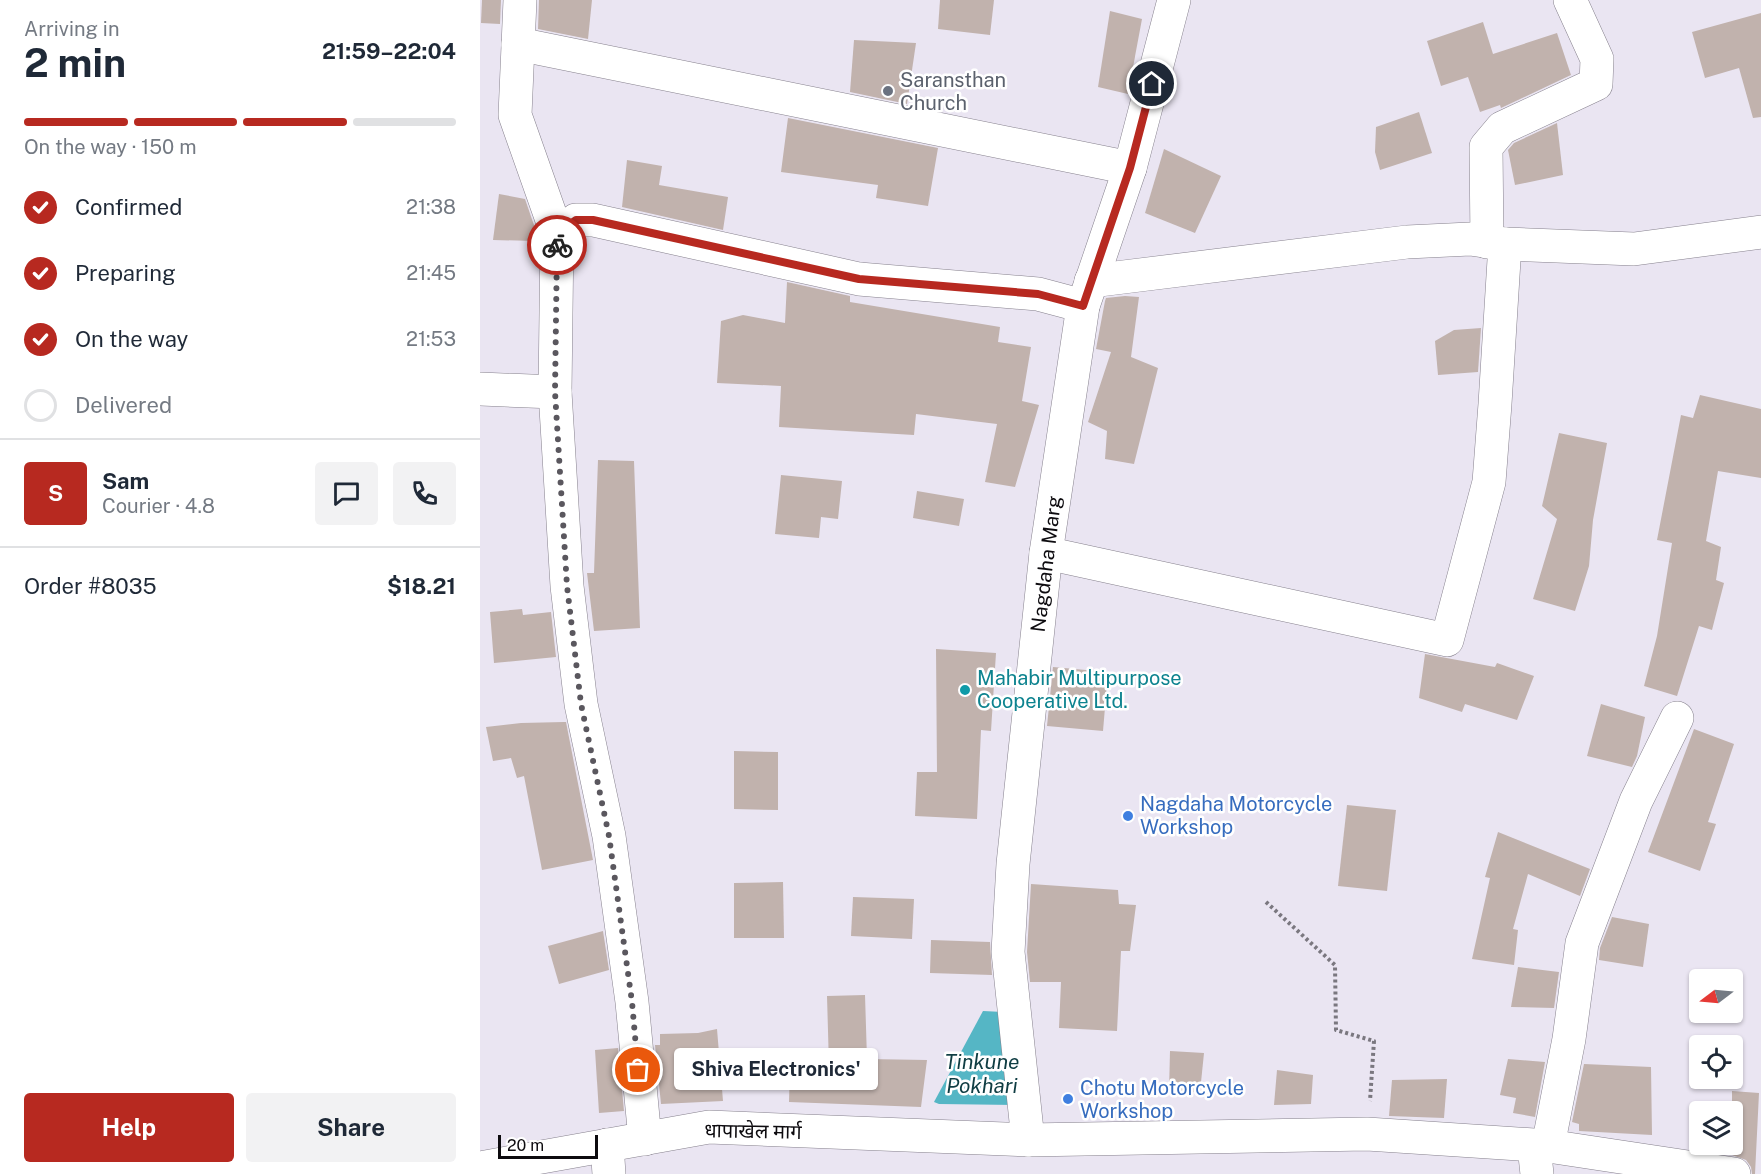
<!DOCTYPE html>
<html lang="en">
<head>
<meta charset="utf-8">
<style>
  body { margin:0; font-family:"Public Sans","Noto Sans Devanagari",sans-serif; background:#f2f2f3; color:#1f2937; height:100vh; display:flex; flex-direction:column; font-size:22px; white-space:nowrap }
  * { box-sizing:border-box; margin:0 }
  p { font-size:20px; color:#747a83 }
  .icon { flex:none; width:33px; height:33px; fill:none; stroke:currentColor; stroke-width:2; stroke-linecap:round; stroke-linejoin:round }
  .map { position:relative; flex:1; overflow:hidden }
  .side { display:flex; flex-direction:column; background:#fff; width:480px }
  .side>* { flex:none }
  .needle { width:39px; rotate:254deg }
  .buttons { position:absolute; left:1209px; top:969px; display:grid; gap:12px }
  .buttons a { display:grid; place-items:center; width:54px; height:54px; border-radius:6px; background:#fff; box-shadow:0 2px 4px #0004; font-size:30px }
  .scale { position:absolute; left:18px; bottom:15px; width:100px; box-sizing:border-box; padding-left:6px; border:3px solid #0d0b0f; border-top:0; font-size:16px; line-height:21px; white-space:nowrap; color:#0d0b0f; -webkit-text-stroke:4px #fff; paint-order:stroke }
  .pin { position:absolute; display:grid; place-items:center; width:51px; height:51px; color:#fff; margin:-26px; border:3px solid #fff; border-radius:50%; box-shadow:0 2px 6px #0007 }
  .courier { position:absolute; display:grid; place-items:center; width:60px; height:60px; margin:-30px; border:4px solid #b72920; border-radius:50%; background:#fff; color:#222; box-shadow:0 2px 8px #0007 }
  .bubble { position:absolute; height:42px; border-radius:6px; background:#fff; box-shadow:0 2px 4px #0004; font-size:20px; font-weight:700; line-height:42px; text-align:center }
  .headline em { font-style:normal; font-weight:700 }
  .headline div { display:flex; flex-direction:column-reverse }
  .headline { display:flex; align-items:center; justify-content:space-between; height:102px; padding:0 24px }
  h1 { font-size:39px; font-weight:700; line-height:45px }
  .bar { display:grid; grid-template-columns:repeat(4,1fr); gap:9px 6px; align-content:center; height:72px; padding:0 24px }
  .bar i { height:8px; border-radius:4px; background:#e0e1e3 }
  .bar .on { background:#b72920 }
  .bar p { grid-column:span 4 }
  .line { display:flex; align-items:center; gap:15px; padding:0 24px; border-top:2px solid #e0e1e3 }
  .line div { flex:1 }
  .round { display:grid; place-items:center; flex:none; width:63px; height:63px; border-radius:6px; background:#f2f2f3 }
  ol { padding:0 24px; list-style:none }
  li { display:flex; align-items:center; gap:18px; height:66px }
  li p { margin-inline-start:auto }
  li .icon { padding:6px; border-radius:50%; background:#b72920; color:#fff; stroke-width:4 }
  li:last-child { color:#747a83 }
  li i { width:33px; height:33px; border:3px solid #e0e1e3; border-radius:50% }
  .button { display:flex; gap:12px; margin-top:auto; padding:12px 24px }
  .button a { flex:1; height:69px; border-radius:6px; background:#b72920; color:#fff; font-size:24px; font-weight:700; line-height:69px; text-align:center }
  .button a+a { background:#f2f2f3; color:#1f2937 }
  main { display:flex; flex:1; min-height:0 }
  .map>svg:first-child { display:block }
</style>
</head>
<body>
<main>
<section class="side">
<div class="headline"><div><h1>2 min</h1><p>Arriving in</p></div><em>21:59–22:04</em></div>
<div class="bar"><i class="on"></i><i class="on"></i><i class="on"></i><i></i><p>On the way · 150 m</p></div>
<ol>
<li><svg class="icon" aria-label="check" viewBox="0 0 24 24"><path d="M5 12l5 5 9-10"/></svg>Confirmed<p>21:38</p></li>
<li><svg class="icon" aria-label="check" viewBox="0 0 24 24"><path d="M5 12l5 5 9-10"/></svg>Preparing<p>21:45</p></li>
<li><svg class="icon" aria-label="check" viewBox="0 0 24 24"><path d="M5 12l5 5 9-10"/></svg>On the way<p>21:53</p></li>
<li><i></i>Delivered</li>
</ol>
<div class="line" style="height:108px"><b class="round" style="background:#b72920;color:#fff">S</b><div><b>Sam</b><p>Courier · 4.8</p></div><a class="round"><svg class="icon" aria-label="chat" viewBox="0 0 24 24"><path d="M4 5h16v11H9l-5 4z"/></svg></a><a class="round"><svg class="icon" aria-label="phone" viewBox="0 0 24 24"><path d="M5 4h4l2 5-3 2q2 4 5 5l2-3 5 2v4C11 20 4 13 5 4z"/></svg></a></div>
<div class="line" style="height:78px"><div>Order #8035</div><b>$18.21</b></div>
<div class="button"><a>Help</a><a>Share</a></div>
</section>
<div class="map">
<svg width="1281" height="1174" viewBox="0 0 1281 1174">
  <rect width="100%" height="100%" fill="#eae5f2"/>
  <polygon fill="#55b6c5" points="503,1011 523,1012 535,1105 459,1104 454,1102"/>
  <g fill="#c1b2ad">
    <polygon points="2,0 21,0 20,24 1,23"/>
    <polygon points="59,0 112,0 108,39 58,29"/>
    <polygon points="460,0 514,0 510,35 458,29"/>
    <polygon points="630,11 662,19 648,94 618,87"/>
    <polygon points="1281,13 1281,117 1273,118 1259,68 1225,78 1212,32"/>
    <polygon points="1003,22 1013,54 1077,33 1091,75 1021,108 1020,105 1000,112 988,77 961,86 947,41"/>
    <polygon points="374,40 436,43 427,104 370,92"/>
    <polygon points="939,112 952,153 900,170 895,152 896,127"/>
    <polygon points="308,118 458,148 448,206 396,198 398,185 301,172"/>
    <polygon points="1077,123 1083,175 1035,185 1028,150 1034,143"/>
    <polygon points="684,149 741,176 715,233 665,213"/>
    <polygon points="147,160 182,166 179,185 248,197 243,230 142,207"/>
    <polygon points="19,194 45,199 56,231 55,241 13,240"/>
    <polygon points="307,282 370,296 370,302 520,327 518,342 551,347 542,401 559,405 535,487 505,482 517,424 436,414 434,435 299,427 301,386 237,383 241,321 263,315 305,323"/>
    <polygon points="645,296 659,297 651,357 678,368 654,464 625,459 627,431 608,422 631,352 616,349 625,301 626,298"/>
    <polygon points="1001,328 998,372 958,375 955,341 974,330"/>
    <polygon points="1220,395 1281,409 1281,478 1238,471 1226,541 1241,547 1236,580 1244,583 1232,630 1219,626 1197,696 1164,686 1177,636 1192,543 1177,540 1201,415 1213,418"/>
    <polygon points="1079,433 1127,443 1113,520 1109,566 1095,611 1053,599 1077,519 1062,506"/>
    <polygon points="118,460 154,461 160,628 114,631 107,573 114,573"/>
    <polygon points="301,475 362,481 358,519 341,517 339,538 295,534"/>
    <polygon points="437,491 484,499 479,526 433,518"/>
    <polygon points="42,609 43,615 71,612 76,657 14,663 10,612"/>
    <polygon points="456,649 516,653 511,731 501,730 497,819 435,816 437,772 457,772"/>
    <polygon points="945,654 1015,667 1017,663 1054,676 1037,720 985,704 982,712 939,698"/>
    <polygon points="573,667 628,672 623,731 567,726"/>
    <polygon points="1121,704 1165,717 1157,756 1152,767 1107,756"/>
    <polygon points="84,722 86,722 113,860 62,870 44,776 37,778 31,758 13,761 6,727 41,723"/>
    <polygon points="1214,729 1254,744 1228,822 1236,824 1220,871 1168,852"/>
    <polygon points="254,751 298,752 298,810 254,809"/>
    <polygon points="867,805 916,810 907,891 858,886"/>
    <polygon points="1018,832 1110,869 1100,896 1048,874 1033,929 1038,930 1034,965 992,959 1010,878 1005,877"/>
    <polygon points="303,882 304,938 254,938 254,883"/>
    <polygon points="551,884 638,890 639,904 656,905 650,951 641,951 637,1031 579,1028 581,982 550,982 547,952"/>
    <polygon points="373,897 434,899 432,939 371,936"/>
    <polygon points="1132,917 1169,924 1163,967 1119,960 1120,948"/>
    <polygon points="123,931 129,970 79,984 68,946"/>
    <polygon points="451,940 510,942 512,975 450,973"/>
    <polygon points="1038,967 1079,972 1074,1008 1031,1007"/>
    <polygon points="385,995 387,1059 447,1060 441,1107 309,1102 310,1065 349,1066 347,996"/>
    <polygon points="237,1029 243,1101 181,1104 175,1045 180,1045 180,1034 218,1033"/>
    <polygon points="138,1048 144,1111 119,1113 115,1050"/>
    <polygon points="690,1051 724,1053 720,1092 689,1092"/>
    <polygon points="1028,1059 1065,1062 1055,1117 1033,1113 1036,1098 1020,1095"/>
    <polygon points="1104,1064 1171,1067 1172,1135 1099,1131 1099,1124 1092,1122"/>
    <polygon points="797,1070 833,1075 831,1104 794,1105"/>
    <polygon points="967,1079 964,1118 909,1116 912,1080"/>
    <polygon points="1252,1091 1279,1093 1275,1174 1272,1174 1271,1167 1266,1160 1252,1155"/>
  </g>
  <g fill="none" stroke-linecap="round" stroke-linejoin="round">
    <g stroke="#86818d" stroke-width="34">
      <g id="minor">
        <polyline points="40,0 35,115 77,234 75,392 87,586 101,704 129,836 152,1002 165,1139"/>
        <polyline points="38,44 650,168"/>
        <polyline points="77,234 96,220 113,220 379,279 558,294 603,306"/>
        <polyline points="1007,242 1006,147 1022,128 1116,84 1117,59 1090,0"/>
        <polyline points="611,281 927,242 990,239 1025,244 1154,249 1281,232"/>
        <polyline points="0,389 75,392"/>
        <polyline points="566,553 967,640 1009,482 1015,404 1025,244"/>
        <polyline points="548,1140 528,952 533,864 566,553 603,306 650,168 694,0"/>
        <polyline points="127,1145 129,1174"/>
        <polyline points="1054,1146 1057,1174"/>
        <polyline points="1068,1146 1089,1039 1102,943 1156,801 1197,718"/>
      </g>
    </g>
    <g stroke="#86818d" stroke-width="34">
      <polyline id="major" points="0,1168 229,1127 548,1140 887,1134 1068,1146 1254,1174"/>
    </g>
    <polyline stroke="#7a777f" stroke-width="4" stroke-dasharray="3 3" stroke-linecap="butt" points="786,902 855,965 856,1030 894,1041 890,1101"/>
    <use href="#minor" stroke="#fff" stroke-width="33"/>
    <use href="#major" stroke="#fff" stroke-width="33"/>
  </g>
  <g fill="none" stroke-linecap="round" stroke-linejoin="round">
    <polyline stroke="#5a575e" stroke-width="6" stroke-dasharray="0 10.8" points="77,245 75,392 87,586 101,704 129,836 152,1002 158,1070"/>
    <polyline stroke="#b72920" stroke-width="8" points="77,245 77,234 96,220 113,220 379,279 558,294 603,306 650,168 672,84"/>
  </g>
  <circle fill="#6b7280" stroke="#fff" stroke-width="2" cx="408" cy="91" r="6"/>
  <circle fill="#0f9aa8" stroke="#fff" stroke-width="2" cx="485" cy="690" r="6"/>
  <g fill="#3f7fe0" stroke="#fff" stroke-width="2">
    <circle cx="648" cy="816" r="6"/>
    <circle cx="588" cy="1099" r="6"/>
  </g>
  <g text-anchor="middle" stroke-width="5" stroke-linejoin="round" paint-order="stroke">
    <g font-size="20" fill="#5b616d" stroke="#fff" text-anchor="start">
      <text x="420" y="87">Saransthan<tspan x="420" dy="23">Church</tspan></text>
    </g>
    <g font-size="20" fill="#0d0b0f" stroke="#fff">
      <text transform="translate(566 564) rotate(-83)" y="7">Nagdaha Marg</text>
      <text transform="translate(273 1131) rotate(1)" y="7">धापाखेल मार्ग</text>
    </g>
    <g font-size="20" fill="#0d838f" stroke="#fff" text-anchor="start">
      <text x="497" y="685">Mahabir Multipurpose<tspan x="497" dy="23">Cooperative Ltd.</tspan></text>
    </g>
    <g font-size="20" fill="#366cbe" stroke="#fff" text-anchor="start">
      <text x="660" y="811">Nagdaha Motorcycle<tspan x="660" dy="23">Workshop</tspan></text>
      <text x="600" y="1095">Chotu Motorcycle<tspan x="600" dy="23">Workshop</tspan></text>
    </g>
    <g font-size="21" font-style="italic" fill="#0f3d43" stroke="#fff">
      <text x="502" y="1069">Tinkune<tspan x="502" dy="24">Pokhari</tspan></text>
    </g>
  </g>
</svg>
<div class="buttons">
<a><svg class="needle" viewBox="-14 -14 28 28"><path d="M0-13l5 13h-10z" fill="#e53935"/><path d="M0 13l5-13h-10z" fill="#747a83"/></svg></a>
<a><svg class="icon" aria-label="locate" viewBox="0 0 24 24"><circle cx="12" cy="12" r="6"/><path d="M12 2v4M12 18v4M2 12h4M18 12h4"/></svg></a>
<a><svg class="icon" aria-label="layers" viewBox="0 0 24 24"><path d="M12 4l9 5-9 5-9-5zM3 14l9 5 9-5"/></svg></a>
</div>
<div class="scale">20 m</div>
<div class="pin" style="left:158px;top:1070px;background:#ea580c"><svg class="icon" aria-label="bag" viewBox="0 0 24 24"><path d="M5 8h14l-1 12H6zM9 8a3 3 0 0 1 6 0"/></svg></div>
<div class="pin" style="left:672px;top:84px;background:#1f2937"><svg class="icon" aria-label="home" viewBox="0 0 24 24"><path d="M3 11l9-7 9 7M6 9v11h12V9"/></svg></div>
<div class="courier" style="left:77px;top:245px"><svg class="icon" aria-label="bike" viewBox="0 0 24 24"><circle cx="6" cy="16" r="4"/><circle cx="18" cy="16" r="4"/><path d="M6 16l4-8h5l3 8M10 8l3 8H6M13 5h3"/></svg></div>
<div class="bubble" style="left:194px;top:1048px;width:204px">Shiva Electronics'</div>
</div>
</main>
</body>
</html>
